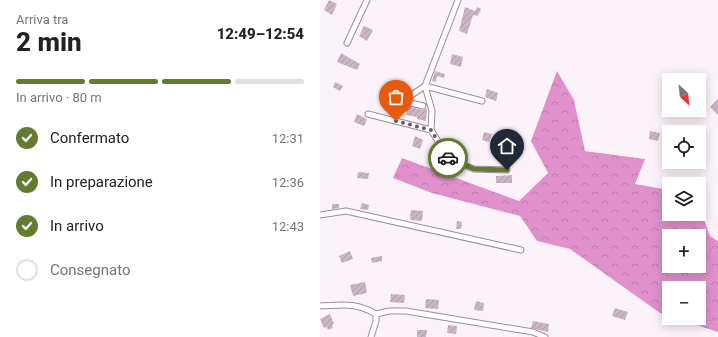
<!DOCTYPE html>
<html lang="it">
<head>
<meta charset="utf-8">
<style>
  body { margin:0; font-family:Roboto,sans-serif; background:#f2f2f2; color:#222; height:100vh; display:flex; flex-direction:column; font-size:15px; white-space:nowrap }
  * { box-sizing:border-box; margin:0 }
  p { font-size:13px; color:#767676 }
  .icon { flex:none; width:22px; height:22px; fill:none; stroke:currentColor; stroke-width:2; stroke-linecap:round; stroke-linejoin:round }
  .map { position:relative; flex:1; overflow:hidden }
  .side { display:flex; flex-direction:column; background:#fff; width:320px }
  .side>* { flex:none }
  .needle { width:26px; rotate:153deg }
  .controls { position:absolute; left:342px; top:73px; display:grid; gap:8px }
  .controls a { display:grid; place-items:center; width:44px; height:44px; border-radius:0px; background:#fff; box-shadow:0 2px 10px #0003; font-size:20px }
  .pin { position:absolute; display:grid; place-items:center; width:34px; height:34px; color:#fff; margin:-41px -17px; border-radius:50% 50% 50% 0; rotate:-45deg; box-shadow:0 0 4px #0007 }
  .pin .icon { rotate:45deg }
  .courier { position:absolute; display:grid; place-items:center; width:40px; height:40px; margin:-20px; border:3px solid #627d31; border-radius:50%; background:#fff; color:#222; box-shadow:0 1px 5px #0007 }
  .headline em { font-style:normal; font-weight:800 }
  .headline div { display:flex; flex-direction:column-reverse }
  .headline { display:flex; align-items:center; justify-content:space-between; height:68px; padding:0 16px }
  h1 { font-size:26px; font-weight:800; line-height:30px }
  .bar { display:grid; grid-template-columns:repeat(4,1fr); gap:6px 4px; align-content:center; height:48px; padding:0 16px }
  .bar i { height:5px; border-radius:3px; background:#e0e0e0 }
  .bar .active { background:#627d31 }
  .bar p { grid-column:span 4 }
  ol { padding:0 16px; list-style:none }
  li { display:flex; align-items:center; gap:12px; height:44px }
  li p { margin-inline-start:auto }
  li .icon { padding:4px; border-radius:50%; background:#627d31; color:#fff; stroke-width:4 }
  li:last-child { color:#767676 }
  li i { width:22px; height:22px; border:2px solid #e0e0e0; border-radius:50% }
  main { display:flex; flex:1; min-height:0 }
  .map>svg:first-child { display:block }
</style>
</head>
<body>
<main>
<section class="side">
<div class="headline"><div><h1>2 min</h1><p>Arriva tra</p></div><em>12:49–12:54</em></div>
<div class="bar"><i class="active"></i><i class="active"></i><i class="active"></i><i></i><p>In arrivo · 80 m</p></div>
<ol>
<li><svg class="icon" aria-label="check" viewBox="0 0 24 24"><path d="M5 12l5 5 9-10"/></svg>Confermato<p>12:31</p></li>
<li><svg class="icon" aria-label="check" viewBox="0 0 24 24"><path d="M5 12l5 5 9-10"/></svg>In preparazione<p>12:36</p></li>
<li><svg class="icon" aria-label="check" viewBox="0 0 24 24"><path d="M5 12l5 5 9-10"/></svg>In arrivo<p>12:43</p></li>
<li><i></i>Consegnato</li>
</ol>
</section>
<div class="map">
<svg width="398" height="337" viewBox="0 0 398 337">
  <defs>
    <pattern id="forest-crowns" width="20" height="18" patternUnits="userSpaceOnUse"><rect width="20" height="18" fill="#e091cc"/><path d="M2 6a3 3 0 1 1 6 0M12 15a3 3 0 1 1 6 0" fill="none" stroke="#bf7cae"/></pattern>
    <pattern id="building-hatch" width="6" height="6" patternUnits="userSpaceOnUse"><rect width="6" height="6" fill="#cbb5c5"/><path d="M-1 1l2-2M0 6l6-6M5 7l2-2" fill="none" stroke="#ad9aa8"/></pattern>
  </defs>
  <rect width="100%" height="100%" fill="#fcf2f9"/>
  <path fill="url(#forest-crowns)" fill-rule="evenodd" d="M237 71 254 100 265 151 325 159 315 184 349 190V214H379V205L390 236 398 241V332L355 318H379V288H349V316L340 313 250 249 217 241 200 216 112 193 73 178 82 158 199 201 228 173 211 141ZM349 236H379V266H349Z"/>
  <g fill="url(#building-hatch)">
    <polygon points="9,0 17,4 12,15 4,10"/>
    <polygon points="145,7 155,11 157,7 161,9 158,16 153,15 147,34 139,31"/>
    <polygon points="44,26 53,30 47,41 39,36"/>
    <polygon points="21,53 40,64 37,70 17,62"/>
    <polygon points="132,54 143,57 141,67 130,64"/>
    <polygon points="115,71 125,74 124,78 117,76 116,82 112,81"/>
    <polygon points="15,82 23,86 20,91 13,87"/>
    <polygon points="167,89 178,93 176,101 165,97"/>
    <polygon points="398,99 398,115 390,107"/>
    <polygon points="87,106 102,110 107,109 106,121 97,119 97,117 86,115"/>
    <polygon points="37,114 47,119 44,126 34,122"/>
    <polygon points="330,131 340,133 338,141 329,139"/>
    <polygon points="164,132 172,134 169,142 162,140"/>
    <polygon points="95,136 103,140 100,149 92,146"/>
    <polygon points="38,172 49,173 48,179 37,178"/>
    <polygon points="192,175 192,183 176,183 176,176"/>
    <polygon points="42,203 49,205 48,210 40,209"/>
    <polygon points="12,204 19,204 19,208 12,209"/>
    <polygon points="91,210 103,211 102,221 90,220"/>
    <polygon points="137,221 142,222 141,229 136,229"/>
    <polygon points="30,251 33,259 22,263 19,256"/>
    <polygon points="62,256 62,261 52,263 51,258"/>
    <polygon points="45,282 47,293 33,296 30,285"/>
    <polygon points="71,294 85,295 84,303 70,302"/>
    <polygon points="106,299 119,300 118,309 105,308"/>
    <polygon points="156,301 164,303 163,311 154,310"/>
    <polygon points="295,308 308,312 305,320 292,316"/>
    <polygon points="10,314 14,324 12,325 13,328 8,330 7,327 4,328 0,319"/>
    <polygon points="213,321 229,324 228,332 211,328"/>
    <polygon points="128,325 137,326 136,334 127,333"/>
    <polygon points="97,330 107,330 106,337 97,337"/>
  </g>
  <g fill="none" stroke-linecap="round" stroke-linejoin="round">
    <g stroke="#a18b9b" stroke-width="7">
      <g id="minor">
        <polyline points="138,0 105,86 162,101"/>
        <polyline points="27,43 47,0"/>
        <polyline points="48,114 111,130 112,111 105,86 90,96 87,102 103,106"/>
        <polyline points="111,130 129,159 154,169 187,170"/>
        <polyline points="0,215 26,211 201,250"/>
        <path d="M0 306C23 305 35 302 56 314V321L51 337"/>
        <polyline points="56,314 69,311 86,311 213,332 225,337"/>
      </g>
    </g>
    <use href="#minor" stroke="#fff" stroke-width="5"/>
  </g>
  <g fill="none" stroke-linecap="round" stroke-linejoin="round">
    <polyline stroke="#655d63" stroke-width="4" stroke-dasharray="0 7.2" points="76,121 111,130 128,158"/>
    <polyline stroke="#627d31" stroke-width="5" points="128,158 154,169 187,170"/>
  </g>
</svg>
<div class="controls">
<a><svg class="needle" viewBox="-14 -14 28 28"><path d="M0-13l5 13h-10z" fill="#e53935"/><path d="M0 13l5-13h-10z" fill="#767676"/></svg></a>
<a><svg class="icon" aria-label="locate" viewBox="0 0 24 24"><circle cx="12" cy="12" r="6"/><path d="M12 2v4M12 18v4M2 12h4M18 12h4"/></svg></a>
<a><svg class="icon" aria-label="layers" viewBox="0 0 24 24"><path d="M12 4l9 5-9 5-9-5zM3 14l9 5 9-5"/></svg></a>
<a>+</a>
<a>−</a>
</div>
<div class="pin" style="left:76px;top:121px;background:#ea580c"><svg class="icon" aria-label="bag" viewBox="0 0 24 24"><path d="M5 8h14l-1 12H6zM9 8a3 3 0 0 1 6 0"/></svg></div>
<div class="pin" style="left:187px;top:170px;background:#1f2937"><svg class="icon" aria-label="home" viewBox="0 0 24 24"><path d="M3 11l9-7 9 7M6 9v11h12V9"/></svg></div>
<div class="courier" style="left:128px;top:158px"><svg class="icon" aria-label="car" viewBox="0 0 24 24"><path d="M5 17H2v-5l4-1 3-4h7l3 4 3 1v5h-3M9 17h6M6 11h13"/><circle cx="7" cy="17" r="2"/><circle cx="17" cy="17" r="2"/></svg></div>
</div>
</main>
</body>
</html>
